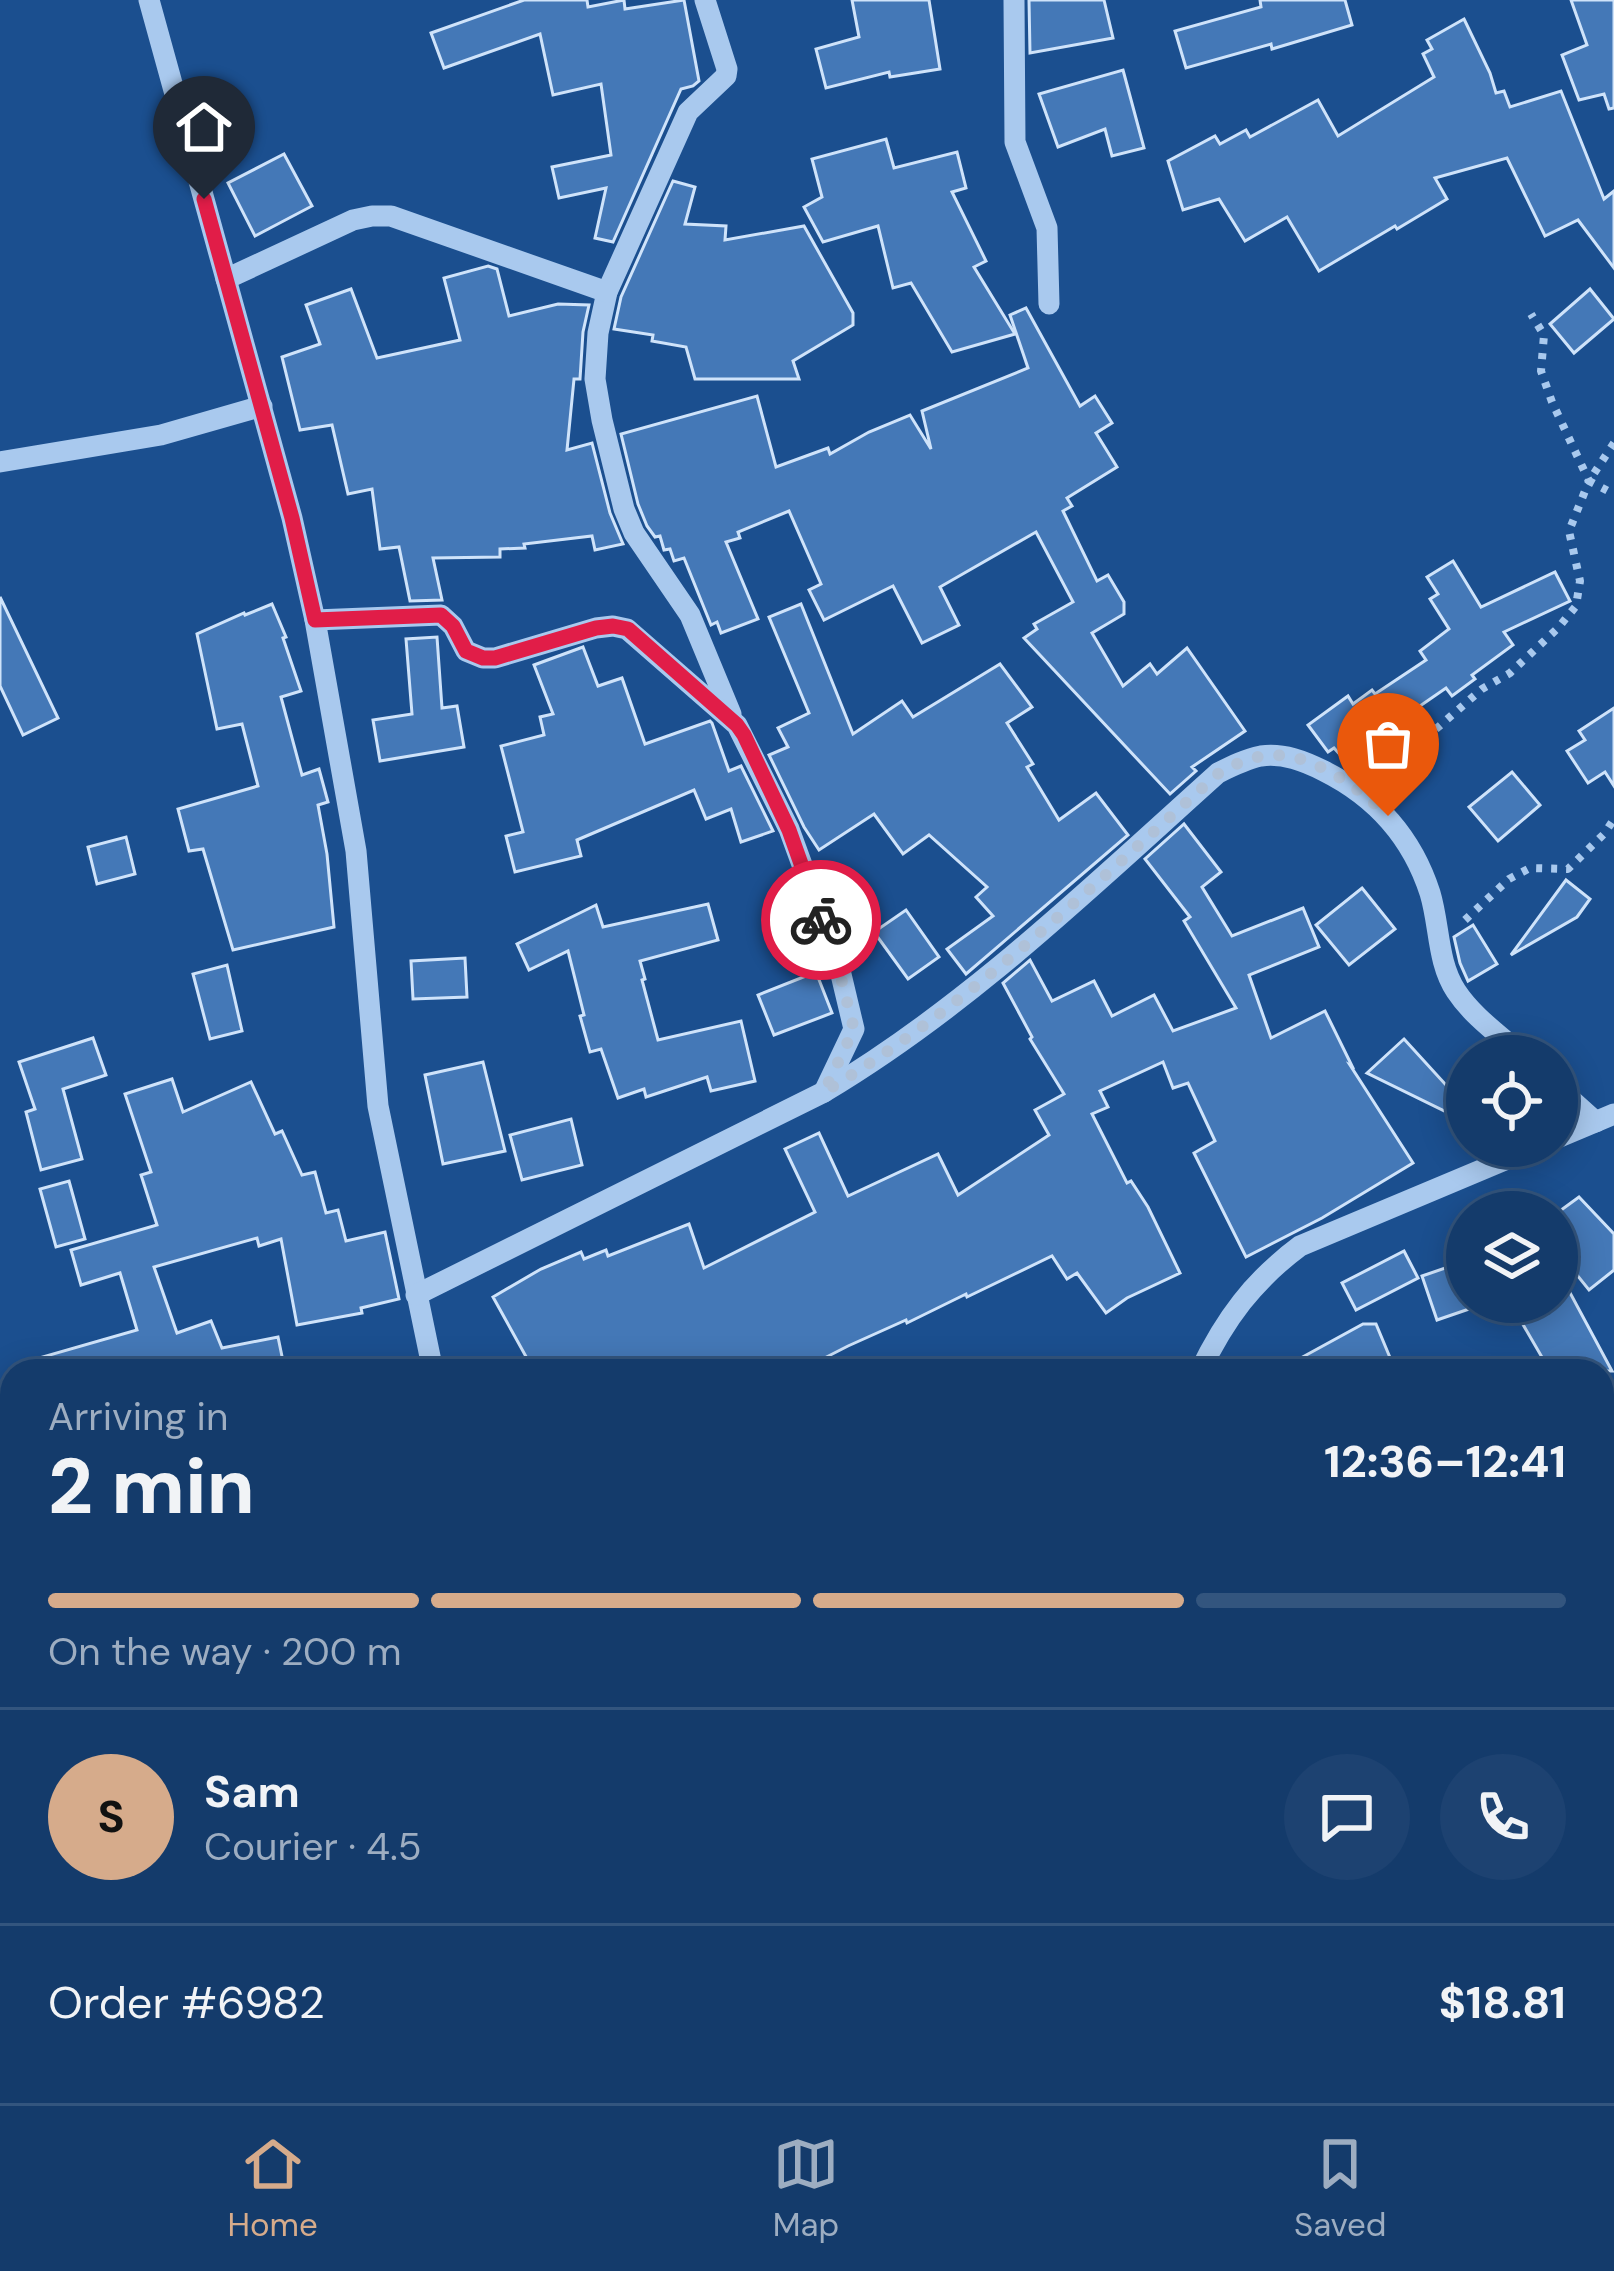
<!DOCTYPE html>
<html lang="en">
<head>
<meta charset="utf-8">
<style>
  body { margin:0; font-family:"DM Sans",sans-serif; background:#1d4271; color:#f1f3f6; height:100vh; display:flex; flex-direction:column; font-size:45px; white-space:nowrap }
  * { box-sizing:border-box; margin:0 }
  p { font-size:39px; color:#9dadc1 }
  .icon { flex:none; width:66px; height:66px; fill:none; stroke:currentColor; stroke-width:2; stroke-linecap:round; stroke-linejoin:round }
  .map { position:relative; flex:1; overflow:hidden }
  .sheet { position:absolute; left:0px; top:1359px; width:1614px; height:744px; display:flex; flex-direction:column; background:#143b6b; border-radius:36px 36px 0 0; box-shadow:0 6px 30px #0003,0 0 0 3px #33557e }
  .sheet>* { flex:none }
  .controls { position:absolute; left:1446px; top:1035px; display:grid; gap:24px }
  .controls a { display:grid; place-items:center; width:132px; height:132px; border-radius:50%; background:#143b6b; box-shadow:0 6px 30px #0003,0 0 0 3px #33557e; font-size:60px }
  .pin { position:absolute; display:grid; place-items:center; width:102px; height:102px; color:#fff; margin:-123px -51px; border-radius:50% 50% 50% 0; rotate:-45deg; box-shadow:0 0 12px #0007 }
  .pin .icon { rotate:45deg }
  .courier { position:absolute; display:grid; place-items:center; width:120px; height:120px; margin:-60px; border:9px solid #e11d48; border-radius:50%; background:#fff; color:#222; box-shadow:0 3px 15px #0007 }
  .summary em { font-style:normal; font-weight:800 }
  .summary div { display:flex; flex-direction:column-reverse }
  .summary { display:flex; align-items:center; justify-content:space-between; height:204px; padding:0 48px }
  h1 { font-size:78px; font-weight:800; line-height:90px }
  .bar { display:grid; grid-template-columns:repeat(4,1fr); gap:18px 12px; align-content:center; height:144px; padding:0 48px }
  .bar i { height:15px; border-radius:9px; background:#33557e }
  .bar .current { background:#d6ab8b }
  .bar p { grid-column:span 4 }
  .line { display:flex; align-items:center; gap:30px; padding:0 48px; border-top:3px solid #33557e }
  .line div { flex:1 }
  .round { display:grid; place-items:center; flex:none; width:126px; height:126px; border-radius:63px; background:#1d4271 }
  .menu { display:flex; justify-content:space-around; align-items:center; height:168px; border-top:3px solid #33557e; background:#143b6b; font-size:33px; color:#9dadc1 }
  .menu a { display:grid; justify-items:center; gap:6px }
  .menu .current { color:#d6ab8b }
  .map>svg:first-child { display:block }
</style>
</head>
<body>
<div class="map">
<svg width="1614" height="2103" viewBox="0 0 1614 2103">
  <rect width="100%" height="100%" fill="#1b4f8f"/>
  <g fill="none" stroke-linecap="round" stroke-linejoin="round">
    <g stroke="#3c6290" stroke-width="69">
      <polyline points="1602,1856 1614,1849"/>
      <polyline points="1181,2103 1199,2091"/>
    </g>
  </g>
  <g fill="#4478b7" stroke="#cfe3fa" stroke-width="3">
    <polygon points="524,0 587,0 588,7 624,0 625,9 684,0 699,81 693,86 681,89 613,242 595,238 606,188 559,198 552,167 611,155 601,84 553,95 540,34 444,68 431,33"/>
    <polygon points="852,0 929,0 940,69 890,77 889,72 826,88 816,49 859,37"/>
    <polygon points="1029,0 1104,0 1113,38 1030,53"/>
    <polygon points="1260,0 1345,0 1352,25 1272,49 1271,44 1186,68 1175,31 1261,7"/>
    <polygon points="1571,0 1614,0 1614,108 1609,109 1604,94 1579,100 1562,55 1587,45"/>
    <polygon points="1464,19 1490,73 1496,93 1504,91 1510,107 1561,91 1604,199 1614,191 1614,268 1578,220 1545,236 1507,158 1435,178 1447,199 1397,229 1395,226 1319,271 1287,217 1245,241 1219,199 1183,210 1168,161 1215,136 1220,144 1246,130 1250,137 1318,100 1338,136 1434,77 1423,54 1432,49 1427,40"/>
    <polygon points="1123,70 1144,148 1112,156 1105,129 1058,147 1039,94"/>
    <polygon points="886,139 894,168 957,152 966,188 952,192 986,261 974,267 1015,334 952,352 911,283 893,288 878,226 823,242 804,207 822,197 812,159"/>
    <polygon points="284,154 312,206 255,236 228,183"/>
    <polygon points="673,181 695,187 685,224 726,226 725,240 804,226 853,313 853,325 793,361 799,379 695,379 686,347 652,341 653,335 614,329 621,297"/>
    <polygon points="488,266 497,269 509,316 558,304 589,305 583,332 580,379 574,379 567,450 592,443 610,513 623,544 595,550 592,536 524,544 525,548 500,549 500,557 433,558 442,600 410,601 399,547 380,549 372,489 348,494 332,425 300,430 282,357 320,344 306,305 351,289 377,358 460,340 444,278"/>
    <polygon points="1590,289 1614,319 1574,353 1550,324"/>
    <polygon points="1026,308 1080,406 1095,396 1112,423 1096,433 1117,467 1067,498 1072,506 1063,511 1097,581 1108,575 1124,602 1124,614 1092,633 1123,686 1150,664 1157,674 1187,648 1245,731 1192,767 1196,771 1170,794 1024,638 1037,629 1034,624 1073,602 1036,532 940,587 959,625 922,643 893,586 824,620 809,590 821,584 789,511 738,532 740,538 726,542 758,619 721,633 717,622 711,625 684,558 674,561 670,549 664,550 660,536 655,537 647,526 638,504 621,434 757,396 776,467 828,448 830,454 869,432 910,415 931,449 922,411 1028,368 1010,315"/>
    <polygon points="1453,561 1481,607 1555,572 1570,601 1504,632 1513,645 1472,675 1475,679 1452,696 1446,688 1404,717 1402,715 1343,758 1334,748 1328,752 1308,725 1348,696 1353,704 1372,690 1375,694 1426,660 1420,651 1449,629 1430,599 1438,594 1427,577"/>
    <polygon points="0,597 58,718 23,735 0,686"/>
    <polygon points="272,604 286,637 283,638 301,691 281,697 302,775 319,769 328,802 318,805 327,854 334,927 233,950 203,849 189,851 178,809 258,786 242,724 217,729 197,634 244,613 245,615"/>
    <polygon points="801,604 853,734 902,701 913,717 1000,664 1032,707 1007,723 1033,764 1027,767 1059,820 1096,793 1128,835 966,974 947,949 993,916 976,897 987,887 929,835 903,854 874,814 819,850 804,827 769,755 788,747 778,728 809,713 769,617"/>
    <polygon points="437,637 442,708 457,706 464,747 380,761 373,720 412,714 406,639"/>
    <polygon points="583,647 598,686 622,678 645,744 710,721 712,723 729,771 741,766 773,831 741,842 731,809 706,819 694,790 577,840 581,856 515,872 506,836 523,832 501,746 544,735 540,717 553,714 534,665"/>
    <polygon points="1614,708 1614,786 1605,772 1588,783 1567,751 1585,740 1579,731"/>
    <polygon points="1512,772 1540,805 1498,841 1469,807"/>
    <polygon points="1184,824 1221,872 1202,887 1232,936 1303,908 1319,947 1249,975 1271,1038 1325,1011 1352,1066 1350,1065 1413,1163 1322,1218 1246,1257 1194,1153 1215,1141 1188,1083 1173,1088 1163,1062 1100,1091 1108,1107 1092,1114 1127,1183 1131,1181 1148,1207 1180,1273 1127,1298 1106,1313 1077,1273 1067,1279 1052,1256 967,1297 966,1294 907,1323 906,1320 848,1346 799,1371 534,1371 493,1297 541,1269 581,1252 584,1259 606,1250 608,1256 689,1224 704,1268 815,1212 785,1149 819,1133 848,1196 938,1154 958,1195 1049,1135 1035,1110 1064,1094 1030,1039 1032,1037 1003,983 1030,960 1052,1001 1094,981 1112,1016 1154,995 1173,1031 1236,1008 1184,921 1190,917 1145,859"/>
    <polygon points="126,837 135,874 97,884 88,847"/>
    <polygon points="1566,880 1590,899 1577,917 1511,955"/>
    <polygon points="1362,888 1395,929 1349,965 1316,925"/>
    <polygon points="708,904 718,940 640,961 645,979 642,980 658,1040 741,1021 755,1081 711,1091 707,1077 646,1097 644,1089 618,1098 601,1049 590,1052 580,1016 584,1015 568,951 529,970 517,944 596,905 603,927"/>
    <polygon points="906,910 939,957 908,979 874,932"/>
    <polygon points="1473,925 1497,964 1468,981 1460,963 1454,937"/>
    <polygon points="465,958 467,997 413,999 411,961"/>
    <polygon points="227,965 242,1031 210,1039 193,974"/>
    <polygon points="816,972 832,1013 774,1035 758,995"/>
    <polygon points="93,1038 106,1075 63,1089 82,1159 41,1170 26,1112 35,1109 19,1062"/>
    <polygon points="1404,1039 1467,1108 1467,1122 1367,1073"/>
    <polygon points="483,1062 505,1151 443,1164 425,1075"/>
    <polygon points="172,1079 183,1112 251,1082 275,1134 282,1131 302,1175 315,1172 326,1213 338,1210 346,1241 385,1232 399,1299 361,1308 362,1313 297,1325 281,1239 259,1246 257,1238 154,1267 177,1333 211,1321 222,1348 278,1337 285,1371 26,1371 25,1362 137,1330 120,1273 81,1285 71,1250 157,1225 141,1175 151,1172 125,1094"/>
    <polygon points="571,1119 582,1165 522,1180 510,1135"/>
    <polygon points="69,1181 85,1239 56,1247 40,1189"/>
    <polygon points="1579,1197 1614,1234 1614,1270 1589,1290 1557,1250 1557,1213"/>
    <polygon points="1404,1251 1418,1278 1356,1310 1342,1283"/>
    <polygon points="1457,1264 1467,1293 1467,1302 1470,1302 1472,1308 1437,1320 1422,1276"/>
    <polygon points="1568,1289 1612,1371 1550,1371 1518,1316 1544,1302 1557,1302 1557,1295"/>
    <polygon points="1363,1324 1376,1324 1391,1360 1365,1371 1277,1371"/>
  </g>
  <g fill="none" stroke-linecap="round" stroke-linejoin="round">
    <g stroke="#a9c9ee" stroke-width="8" stroke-dasharray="6 9" stroke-linecap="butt">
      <polyline points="1614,443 1589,481 1614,494"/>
      <polyline points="1372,768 1428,736 1482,689 1510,673 1558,628 1576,606 1580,581 1569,531 1589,481 1552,402 1541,371 1544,335 1531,314"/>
      <polyline points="1465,920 1509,879 1530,868 1568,869 1604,834 1614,819"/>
      <polyline points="1602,1819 1614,1803"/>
      <polyline points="1602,1923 1614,1939"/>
    </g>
    <g stroke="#a9c9ee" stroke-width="21">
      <polyline points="149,0 292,518 315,620 356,851 378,1106 433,1371"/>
      <polyline points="705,0 727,69 726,76 688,112 607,292 598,333 595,379 602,420 624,509 634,533 690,615 731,714"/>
      <polyline points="1014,0 1015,142 1047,228 1049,304"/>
      <polyline points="226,279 353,220 372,216 391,216 607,292"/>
      <polyline points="0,462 161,435 262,406"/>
      <polyline points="315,620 441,615 453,626 466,651 483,658 495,658 596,628 613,626 627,629 737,725 789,829 839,966 854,1029 824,1092"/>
      <polyline points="1557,1087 1596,1122"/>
      <polyline points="1557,1138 1614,1114"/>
      <path d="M416 1295 824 1092C970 1005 1092 886 1218 773 1232 766 1246 759 1261 756 1284 753 1304 761 1324 771 1376 797 1412 837 1430 893 1440 926 1437 962 1456 991 1473 1017 1501 1036 1523 1056"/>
      <path d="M1200 1371C1225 1319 1253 1281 1300 1246L1538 1146"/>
      <polyline points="0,1996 12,2006"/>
      <polyline points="135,2091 155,2103"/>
      <polyline points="591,2091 594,2103"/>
    </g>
  </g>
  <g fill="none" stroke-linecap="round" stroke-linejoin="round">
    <path stroke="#afc1d8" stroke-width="12" stroke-dasharray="0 21.6" d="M821 920 838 966 854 1029 824 1092C971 1004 1091 887 1219 773 1232 766 1247 758 1263 756 1309 749 1357 787 1388 816"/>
    <polyline stroke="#e11d48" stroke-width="15" points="204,199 292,518 315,620 441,615 453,626 466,651 483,658 495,658 596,628 613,626 628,629 737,725 744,735 789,830 821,920"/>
  </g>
</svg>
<div class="controls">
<a><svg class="icon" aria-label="locate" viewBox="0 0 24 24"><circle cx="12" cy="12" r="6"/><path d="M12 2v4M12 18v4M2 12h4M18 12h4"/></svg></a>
<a><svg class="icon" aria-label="layers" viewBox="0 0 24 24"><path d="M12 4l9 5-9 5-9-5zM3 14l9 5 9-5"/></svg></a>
</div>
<div class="pin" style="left:1388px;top:816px;background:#ea580c"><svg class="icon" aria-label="bag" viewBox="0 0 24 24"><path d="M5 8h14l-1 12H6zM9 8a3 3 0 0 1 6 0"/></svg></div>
<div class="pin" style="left:204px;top:199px;background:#1f2937"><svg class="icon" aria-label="home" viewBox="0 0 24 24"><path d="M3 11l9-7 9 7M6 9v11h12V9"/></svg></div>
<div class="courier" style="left:821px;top:920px"><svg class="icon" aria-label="bike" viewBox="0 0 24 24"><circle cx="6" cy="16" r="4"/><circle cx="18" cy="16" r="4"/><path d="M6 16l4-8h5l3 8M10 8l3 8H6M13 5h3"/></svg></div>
<section class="sheet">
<div class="summary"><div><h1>2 min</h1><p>Arriving in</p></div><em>12:36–12:41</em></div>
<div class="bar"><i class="current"></i><i class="current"></i><i class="current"></i><i></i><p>On the way · 200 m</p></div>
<div class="line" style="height:216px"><b class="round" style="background:#d6ab8b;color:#111">S</b><div><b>Sam</b><p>Courier · 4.5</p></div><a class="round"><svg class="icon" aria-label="chat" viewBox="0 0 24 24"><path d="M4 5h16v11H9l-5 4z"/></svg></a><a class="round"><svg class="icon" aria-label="phone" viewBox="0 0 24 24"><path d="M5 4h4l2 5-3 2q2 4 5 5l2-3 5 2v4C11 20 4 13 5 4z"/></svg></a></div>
<div class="line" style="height:156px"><div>Order #6982</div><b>$18.81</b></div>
</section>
</div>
<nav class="menu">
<a class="current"><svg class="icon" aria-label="home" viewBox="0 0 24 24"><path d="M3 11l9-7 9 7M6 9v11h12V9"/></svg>Home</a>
<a><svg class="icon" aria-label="map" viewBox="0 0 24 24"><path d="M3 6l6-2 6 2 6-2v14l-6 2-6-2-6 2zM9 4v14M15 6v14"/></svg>Map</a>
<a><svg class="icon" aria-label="saved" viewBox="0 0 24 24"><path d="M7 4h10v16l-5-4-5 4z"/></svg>Saved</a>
</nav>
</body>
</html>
